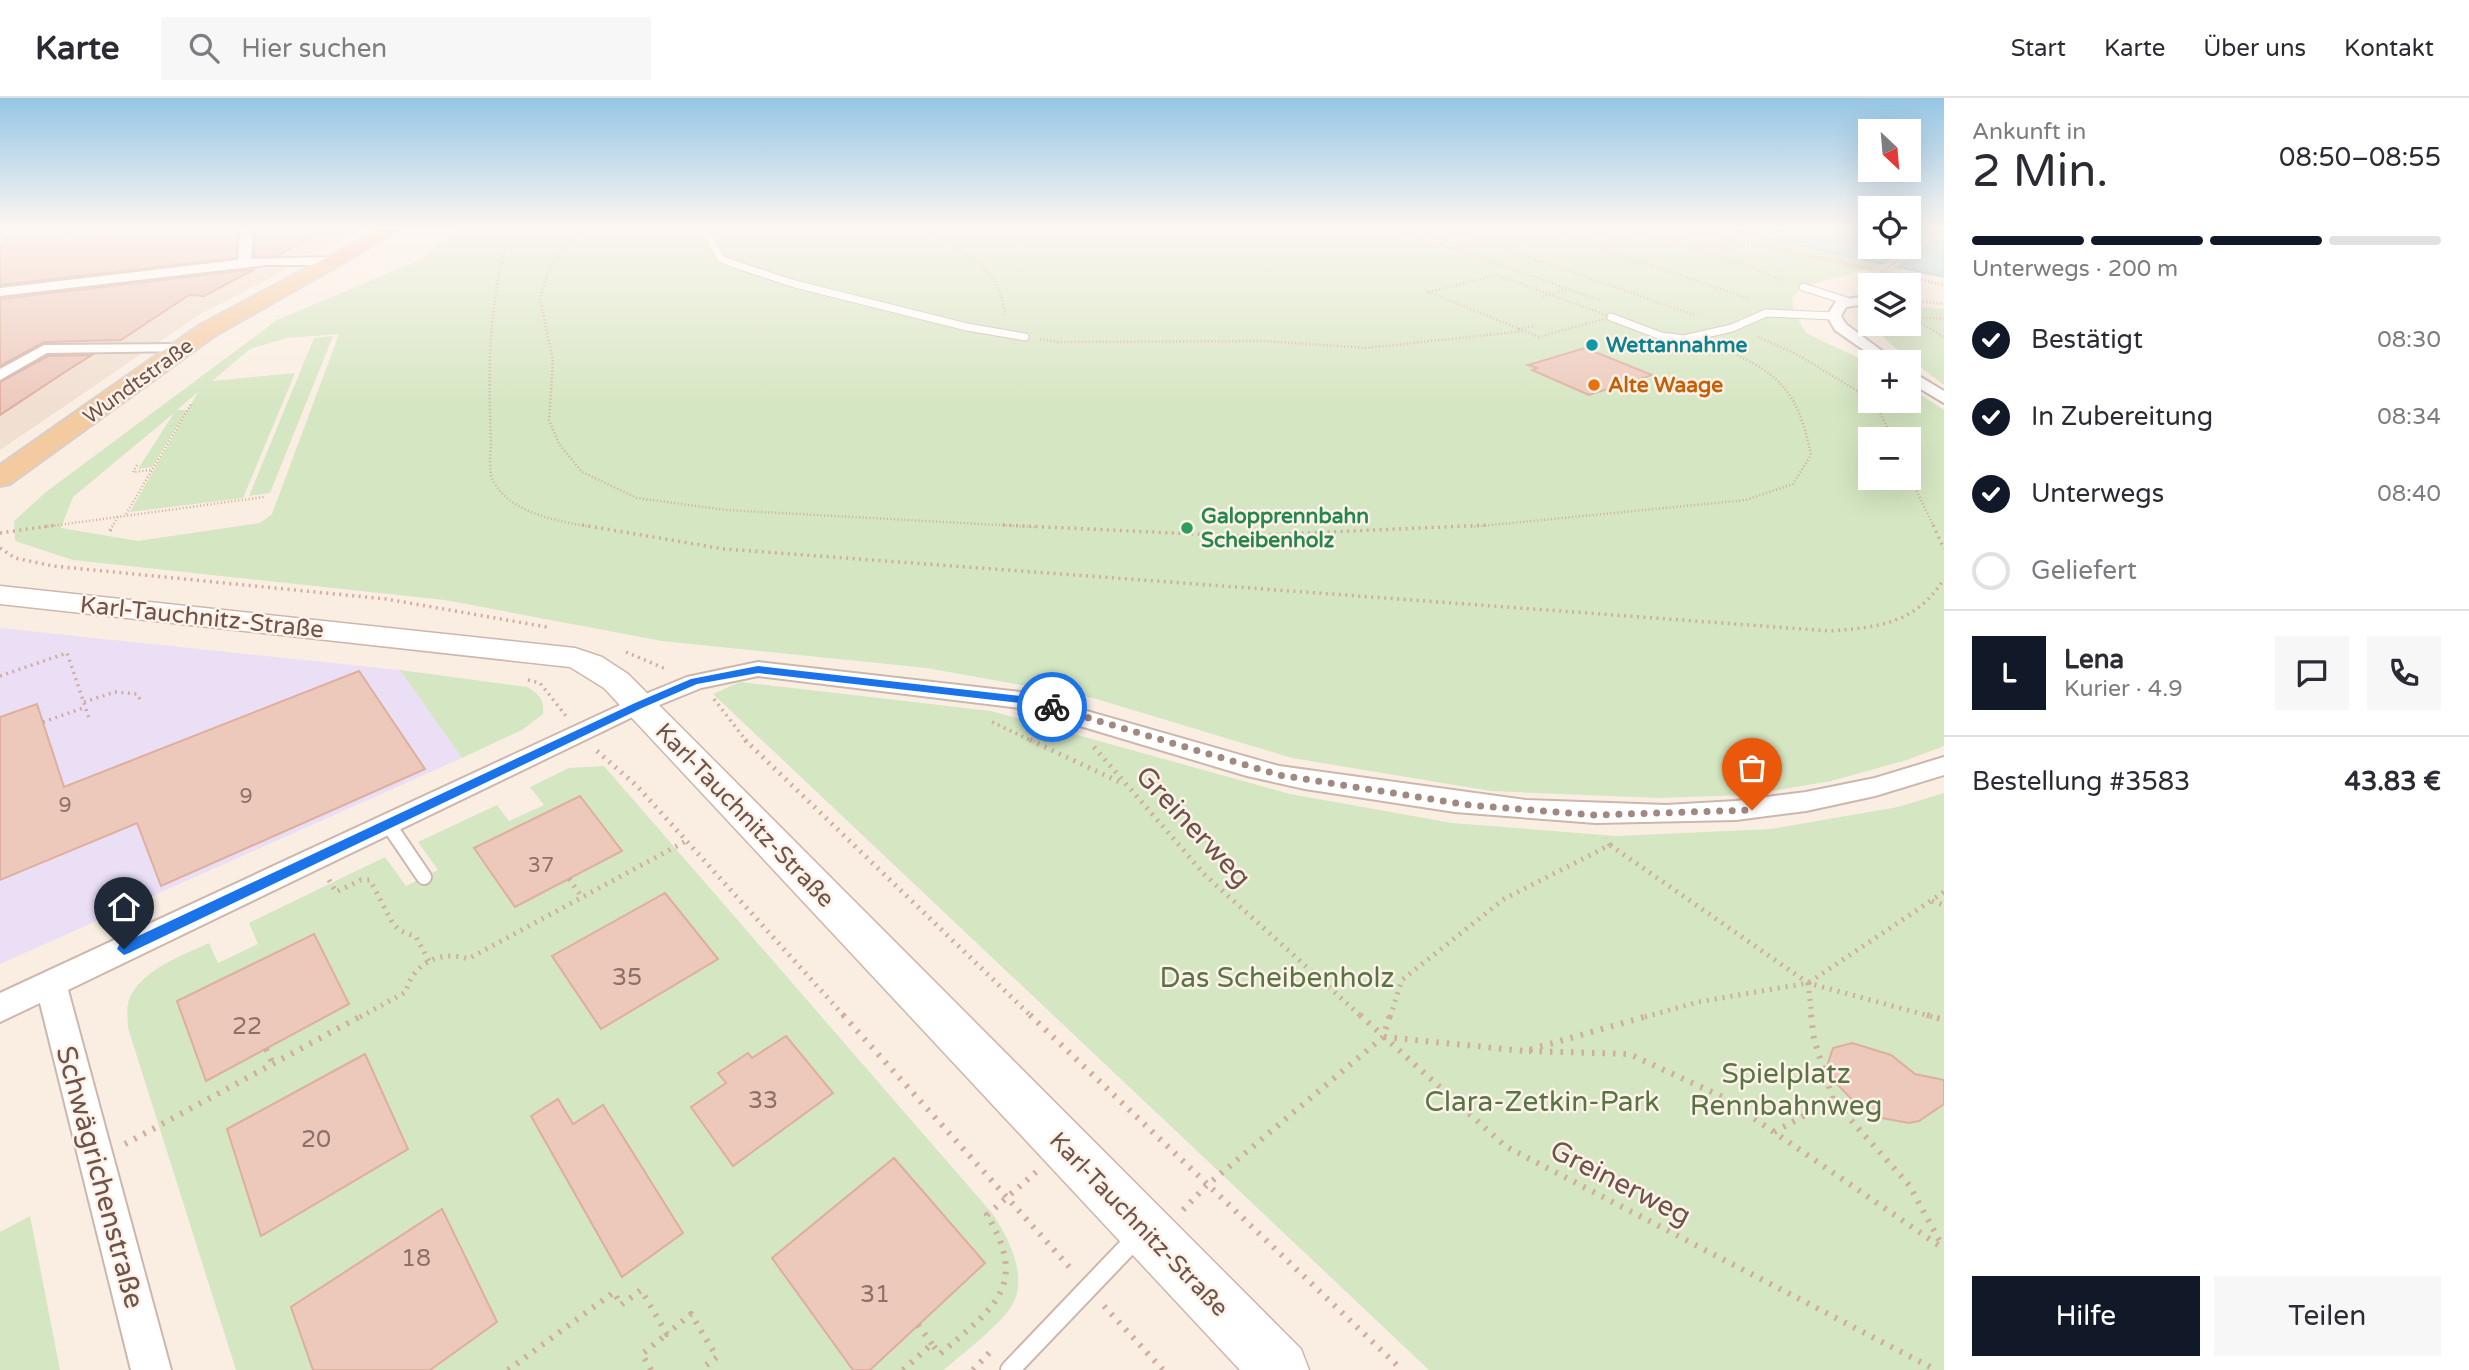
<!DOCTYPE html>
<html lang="de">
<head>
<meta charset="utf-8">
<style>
  body { margin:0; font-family:"Varela Round",sans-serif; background:#f7f7f7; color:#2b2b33; height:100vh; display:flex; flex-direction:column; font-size:26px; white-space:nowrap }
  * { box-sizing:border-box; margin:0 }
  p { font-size:23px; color:#7c7c81 }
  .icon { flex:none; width:38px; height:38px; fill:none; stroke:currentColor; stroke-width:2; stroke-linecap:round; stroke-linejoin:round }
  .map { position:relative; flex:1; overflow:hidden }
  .side { display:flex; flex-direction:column; background:#fff; width:525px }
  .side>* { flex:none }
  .needle { width:46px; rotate:154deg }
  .buttons { position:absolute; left:1858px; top:21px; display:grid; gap:14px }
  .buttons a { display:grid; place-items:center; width:63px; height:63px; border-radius:0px; background:#fff; box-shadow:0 7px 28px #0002; font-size:35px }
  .pin { position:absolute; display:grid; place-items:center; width:60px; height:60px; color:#fff; margin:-72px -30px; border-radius:50% 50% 50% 0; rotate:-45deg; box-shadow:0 0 7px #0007 }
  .pin .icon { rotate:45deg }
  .courier { position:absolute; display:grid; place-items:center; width:70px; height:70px; margin:-35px; border:5px solid #1a73e8; border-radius:50%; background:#fff; color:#222; box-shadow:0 2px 9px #0007 }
  .overview em { font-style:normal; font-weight:600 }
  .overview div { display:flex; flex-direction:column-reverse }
  .overview { display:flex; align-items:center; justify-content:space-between; height:119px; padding:0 28px }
  h1 { font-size:46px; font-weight:600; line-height:52px }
  .bar { display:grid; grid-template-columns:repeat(4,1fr); gap:10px 7px; align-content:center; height:84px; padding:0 28px }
  .bar i { height:9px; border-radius:5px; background:#e1e1e2 }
  .bar .on { background:#111827 }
  .bar p { grid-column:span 4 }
  .line { display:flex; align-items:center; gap:18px; padding:0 28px; border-top:2px solid #e1e1e2 }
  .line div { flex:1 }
  .round { display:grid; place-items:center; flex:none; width:74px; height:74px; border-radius:0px; background:#f7f7f7 }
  ol { padding:0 28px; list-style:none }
  li { display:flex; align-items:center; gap:21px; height:77px }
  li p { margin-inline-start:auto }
  li .icon { padding:7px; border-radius:50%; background:#111827; color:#fff; stroke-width:4 }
  li:last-child { color:#7c7c81 }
  li i { width:38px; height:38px; border:4px solid #e1e1e2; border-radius:50% }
  .primary-button { display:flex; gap:14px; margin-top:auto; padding:14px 28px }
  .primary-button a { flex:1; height:80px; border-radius:0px; background:#111827; color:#fff; font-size:28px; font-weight:600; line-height:80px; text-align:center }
  .primary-button a+a { background:#f7f7f7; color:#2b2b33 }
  header { display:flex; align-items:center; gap:42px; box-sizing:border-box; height:98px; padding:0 35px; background:#fff; border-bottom:2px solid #e1e1e2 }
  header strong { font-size:33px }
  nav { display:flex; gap:38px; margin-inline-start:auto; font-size:24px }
  .search { width:490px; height:63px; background:#f7f7f7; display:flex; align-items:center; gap:18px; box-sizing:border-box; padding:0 24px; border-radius:0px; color:#7c7c81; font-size:26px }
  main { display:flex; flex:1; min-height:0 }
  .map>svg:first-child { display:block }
</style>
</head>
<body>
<header>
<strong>Karte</strong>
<div class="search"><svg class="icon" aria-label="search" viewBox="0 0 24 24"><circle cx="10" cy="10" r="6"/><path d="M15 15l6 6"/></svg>Hier suchen</div>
<nav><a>Start</a><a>Karte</a><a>Über uns</a><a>Kontakt</a></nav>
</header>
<main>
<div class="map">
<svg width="1944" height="1272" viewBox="0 0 1944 1272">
  <rect width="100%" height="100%" fill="#faeee2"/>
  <polygon fill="#f1dfd1" points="0,131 363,131 199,217 0,352"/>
  <polygon fill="#ebdff6" points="0,530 400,572 462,660 0,866"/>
  <g fill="#d5e6c2" fill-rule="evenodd">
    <path d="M455 131H1725L1884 166 1803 189 1792 199 1794 215 1806 235 1871 266V303H1909V289L1944 312V648L1907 662 1831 683 1748 697 1659 700 1491 693 1292 660 1093 600 927 570 662 543 445 502 73 462 15 443 14 423 46 394 277 222 422 161ZM339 236 272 416 260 425 138 443 61 430 73 399 174 315 138 371 152 369 187 312H177L198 294 130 414 243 400 295 275 212 283 250 251 287 240ZM1871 341H1909V380H1871Z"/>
    <polygon points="1909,208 1944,211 1944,287 1888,244 1872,226 1909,226"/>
    <polygon points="333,238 270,395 249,398 314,240"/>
    <path d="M400 572 527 589C540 597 544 601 543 616L522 632 462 660Z"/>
    <polygon points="740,584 991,613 1290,696 1452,725 1617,738 1771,731 1898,709 1944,695 1944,1272 1429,1272 713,596"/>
    <path d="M604 668 991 1114C1008 1138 1030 1180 1011 1209 999 1228 962 1256 944 1272H236L128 930C128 922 126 910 129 902 140 872 183 857 209 845L218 865 258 846 249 825 385 759 406 788 438 772 418 744 497 707 509 723 544 707 530 689 569 670Z"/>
    <polygon points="30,1118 60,1272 0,1272 0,1134"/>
  </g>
  <polygon fill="#b9e1e1" stroke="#a0d1d2" stroke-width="2" points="1725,131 1871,131 1871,149 1909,149 1909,137 1944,144 1944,179"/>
  <polygon fill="#faeee2" points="1923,137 1935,139 1894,171 1882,168"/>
  <g fill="#edc9bc" stroke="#deae9e" stroke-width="2">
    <polygon points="15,131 64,131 61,137 115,131 238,131 236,160 0,187 0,149"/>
    <polygon points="256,131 324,131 278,158 254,158"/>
    <polygon points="255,171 204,198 189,197 121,242 44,244 0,268 0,201"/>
    <polygon points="1585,250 1652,277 1589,297 1532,272 1537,270 1528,267"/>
    <polygon points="92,257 65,274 0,317 0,284 48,258"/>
    <polygon points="359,573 425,671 161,788 137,725 0,782 0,619 37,606 64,689"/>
    <polygon points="580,698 622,753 515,809 474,750"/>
    <polygon points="665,795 718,861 601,931 552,858"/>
    <polygon points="314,836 349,906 206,983 177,903"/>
    <polygon points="786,938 833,995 733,1068 691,1009 726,985 718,975 748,955 752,960"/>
    <polygon points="1852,945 1891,957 1915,976 1944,982 1944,1006 1919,1023 1909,1025 1882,1020 1856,1006 1836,985 1828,965 1833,950"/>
    <polygon points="365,956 408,1051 261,1138 227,1031"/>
    <polygon points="558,1001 573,1026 603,1007 683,1135 622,1179 531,1018"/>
    <polygon points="894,1060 985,1165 870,1272 853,1272 772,1160"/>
    <polygon points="442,1111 497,1224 430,1272 313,1272 291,1209"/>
  </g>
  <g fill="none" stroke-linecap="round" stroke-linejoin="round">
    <g stroke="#ccb7ad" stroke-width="9">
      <g id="service-far2">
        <polyline points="704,131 721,161 734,166 795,186 967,229 1025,239"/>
        <polyline points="1803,189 1847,203"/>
        <polyline points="1611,219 1661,238 1684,241 1732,230 1766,215 1834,218"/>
      </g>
    </g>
    <g stroke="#ccb7ad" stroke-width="18">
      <polyline id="service-far1" points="388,726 424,779"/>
    </g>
    <g stroke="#ccb7ad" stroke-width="22">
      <polyline id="service" points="1010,1272 1137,1139"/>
    </g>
    <g stroke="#ccb7ad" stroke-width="4">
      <g id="minor">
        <polygon points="241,131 253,131 251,161 332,159 338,163 332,167 266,167 0,198 0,190 238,162"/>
        <polygon points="1871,197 1871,205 1846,209 1841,218 1846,226 1897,264 1881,264 1835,232 1827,218 1836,203"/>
        <polygon points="183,246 188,247 188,253 47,255 0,282 0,271 44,247"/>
        <polygon points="1909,272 1944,293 1944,305 1909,284"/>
        <polygon points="758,564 1020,594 1279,668 1526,702 1666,707 1736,703 1806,694 1875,680 1944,659 1944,677 1875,698 1806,713 1736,722 1596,725 1455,714 1305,691 1247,678 1020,610 758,578 701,590 647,612 68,892 171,1272 131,1272 40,905 0,924 0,895 631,602 687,579"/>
      </g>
    </g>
    <g stroke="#cfb6ab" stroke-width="3">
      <polygon id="secondary" points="0,488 575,550 602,559 628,576 1301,1251 1309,1272 1240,1272 604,590 570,569 0,506"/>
    </g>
    <g stroke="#d7cfcd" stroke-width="4">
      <polygon id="primary" points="332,157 342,163 339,167 216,237 10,386 0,388 0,367 200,227"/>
    </g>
    <g stroke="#d7cfcd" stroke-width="4">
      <polygon id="trunk" points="378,131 401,131 339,167 325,167 322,163"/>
    </g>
    <g stroke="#d1ada0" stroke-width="2.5" stroke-dasharray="1 2.5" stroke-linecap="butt">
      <path d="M511 131C488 202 488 271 491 344 491 357 487 374 495 386 513 416 559 423 590 429"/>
      <polyline points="578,131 549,170 540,201 553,262 549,322 559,346 582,374 637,400 726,412 1035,429"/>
      <path d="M925 131C962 152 1001 170 1005 217"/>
      <polyline points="1397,131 1602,203"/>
      <polyline points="1449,131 1697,218"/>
      <polyline points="1552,131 1587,146 1750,201"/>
      <polyline points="1625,131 1711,155 1783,182"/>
      <polyline points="1676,131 1872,172"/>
      <polyline points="1696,131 1944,187"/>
      <polyline points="1924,131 1944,135"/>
      <polyline points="1909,132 1944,139"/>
      <polyline points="1577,141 1613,131"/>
      <polyline points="1698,159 1745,147"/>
      <polyline points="1913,170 1941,176"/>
      <polygon points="1497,177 1611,219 1539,239 1429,194"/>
      <polyline points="1872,182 1937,131"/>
      <polyline points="1542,199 1568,191"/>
      <polyline points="1909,202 1944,206"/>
      <polyline points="1909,218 1944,239"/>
      <polyline points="1912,219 1944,221"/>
      <polyline points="1518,231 1534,228"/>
      <polyline points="1758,239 1798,257 1871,301"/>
      <polyline points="1040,241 1058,244 1264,243 1367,250 1524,233"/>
      <polyline points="1874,303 1893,341"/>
      <polyline points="137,367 133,374 151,372"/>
      <polyline points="1909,377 1934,429"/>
      <polyline points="126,416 191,306"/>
      <polyline points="44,429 264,399"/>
      <polyline points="112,429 119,417"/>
      <path d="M1471 429 1746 402 1793 386 1811 357C1798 295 1783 277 1724 251"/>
    </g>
    <g stroke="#d1ada0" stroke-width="3.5" stroke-dasharray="2 4.5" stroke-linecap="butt">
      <path d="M582 427 724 451 1830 533C1880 529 1915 526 1944 481"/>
      <polyline points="1003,427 1237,438 1489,427"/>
      <polyline points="1933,427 1944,451"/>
      <polyline points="110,433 113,427"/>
      <polyline points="0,435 56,427"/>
      <polyline points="0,450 15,460 53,468 386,501 547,529"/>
      <polyline points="626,554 666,571"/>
      <polyline points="0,578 67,555 90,623"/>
      <polyline points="528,582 540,585 566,618"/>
      <polyline points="714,601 747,644"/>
      <polyline points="84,604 115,594 137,596 142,605"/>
      <polyline points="43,624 86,609"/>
      <polyline points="992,624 1034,644"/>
    </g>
    <g stroke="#d1ada0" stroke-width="5" stroke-dasharray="2 6" stroke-linecap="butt">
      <polyline points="745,642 1032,919"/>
      <polyline points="1030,642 1124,686"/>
      <polyline points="1094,649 1205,777 1362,919"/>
      <polyline points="597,653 637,688 845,919"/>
      <polyline points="1610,747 1808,885 1933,919"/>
      <polyline points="569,781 582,799"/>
      <polyline points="329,782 336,794 361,782 370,782 392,824 399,832 416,839 429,863"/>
      <polyline points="1932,803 1944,807"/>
      <polyline points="1808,885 1812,919"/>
      <path d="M360 919 406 894C412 866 441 851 468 861L686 743"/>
      <polyline points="1390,919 1402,882 1504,801 1610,747 1606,740"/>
      <polyline points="1645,919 1698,904 1808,885 1944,794"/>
    </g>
    <g stroke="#d1ada0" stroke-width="6" stroke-dasharray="2.5 8" stroke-linecap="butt">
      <polyline points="843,917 1073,1173"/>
      <polyline points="1030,917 1402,1272"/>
      <polyline points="1360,917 1505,1048 1936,1272"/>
      <polyline points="1811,917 1814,941 1833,1002 1909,1087 1943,1149"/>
      <polyline points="1927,917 1944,922"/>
      <polyline points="1384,939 1525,953 1651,917"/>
      <polyline points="266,951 273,966"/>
      <polyline points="1529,953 1629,956 1723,999 1944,1151"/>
      <polyline points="1774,1034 1833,1002"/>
      <polyline points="125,1046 363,917"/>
      <polyline points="1183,1112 1206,1088 1383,939 1390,917"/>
      <polyline points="1104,1208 1163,1272"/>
      <polyline points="918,1227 932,1246"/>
      <polyline points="508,1272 614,1194 621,1207 641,1192 667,1236 691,1216 717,1259 700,1272"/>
      <polyline points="651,1272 642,1256 667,1236"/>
      <path d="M903 1272 932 1246 940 1256C993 1210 1030 1188 987 1117L1036 1074"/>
      <polyline points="973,1272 990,1254"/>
    </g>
    <use href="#service-far2" stroke="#fff" stroke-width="7"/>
    <use href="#service-far1" stroke="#fff" stroke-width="14"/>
    <use href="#service" stroke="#fff" stroke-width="18"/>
    <use href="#minor" fill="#fff" fill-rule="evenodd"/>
    <use href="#secondary" fill="#fff" fill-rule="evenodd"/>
    <use href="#primary" fill="#f4caa0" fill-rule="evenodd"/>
    <use href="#trunk" fill="#f2ba9f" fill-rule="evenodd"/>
  </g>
  <linearGradient id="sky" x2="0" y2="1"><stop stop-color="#95c6e5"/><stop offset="0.42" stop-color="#fdf7f2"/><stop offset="1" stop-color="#fdf7f2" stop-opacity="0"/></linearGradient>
  <rect width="1944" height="309" fill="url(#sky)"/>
  <polygon fill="#1a73e8" points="758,568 1020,598 1058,609 1052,612 1020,605 758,575 697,586 642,610 129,855 124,857 117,851 119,847 635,605 691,581"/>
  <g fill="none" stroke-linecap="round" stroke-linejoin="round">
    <polyline stroke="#a08980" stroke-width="7" stroke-dasharray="0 12.6" points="1052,609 1279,677 1469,707 1595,717 1752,712"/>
  </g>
  <circle fill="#0f9aa8" stroke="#fdf2e8" stroke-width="2.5" cx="1592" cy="247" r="7"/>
  <circle fill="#e8710a" stroke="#fdf2e8" stroke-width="2.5" cx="1594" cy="287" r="7"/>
  <circle fill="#2e9e5b" stroke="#fdf2e8" stroke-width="2.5" cx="1187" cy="430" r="7"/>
  <g text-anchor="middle" stroke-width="5" stroke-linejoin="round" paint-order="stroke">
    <g font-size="21" font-weight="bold" fill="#0d838f" stroke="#fdf2e8" text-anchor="start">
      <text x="1606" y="254">Wettannahme</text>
    </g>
    <g font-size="21" fill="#6f534b" stroke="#fdf2e8">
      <text transform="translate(138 283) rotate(-36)" y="7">Wundtstraße</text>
    </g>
    <g font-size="21" font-weight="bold" fill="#c56008" stroke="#fdf2e8" text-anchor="start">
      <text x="1608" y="294">Alte Waage</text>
    </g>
    <g font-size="21" font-weight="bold" fill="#27864d" stroke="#fdf2e8" text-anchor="start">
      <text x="1201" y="425">Galopprennbahn<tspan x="1201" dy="24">Scheibenholz</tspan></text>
    </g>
    <g font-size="21" fill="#8e7067">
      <text x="246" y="705">9</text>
      <text x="65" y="714">9</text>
      <text x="541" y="774">37</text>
    </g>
    <g font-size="24" fill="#6f534b" stroke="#fdf2e8">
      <text transform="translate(202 519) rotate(6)" y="8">Karl-Tauchnitz-Straße</text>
      <text transform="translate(745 717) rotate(46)" y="8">Karl-Tauchnitz-Straße</text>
      <text transform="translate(1139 1126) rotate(46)" y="8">Karl-Tauchnitz-Straße</text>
    </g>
    <g font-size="24" fill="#8e7067">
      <text x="627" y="887">35</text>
      <text x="247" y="936">22</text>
      <text x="763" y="1010">33</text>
      <text x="316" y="1049">20</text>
      <text x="416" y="1168">18</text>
      <text x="875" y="1204">31</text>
    </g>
    <g font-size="28" fill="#6f534b" stroke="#fdf2e8">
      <text transform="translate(1194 728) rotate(47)" y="10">Greinerweg</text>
      <text transform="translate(101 1079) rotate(75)" y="10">Schwägrichenstraße</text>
      <text transform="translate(1621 1084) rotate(27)" y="10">Greinerweg</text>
    </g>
    <g font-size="28" fill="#587444" stroke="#fdf2e8">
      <text x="1277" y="889">Das Scheibenholz</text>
      <text x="1786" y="985">Spielplatz<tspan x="1786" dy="32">Rennbahnweg</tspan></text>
      <text x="1542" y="1013">Clara-Zetkin-Park</text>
    </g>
  </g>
</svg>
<div class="buttons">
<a><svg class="needle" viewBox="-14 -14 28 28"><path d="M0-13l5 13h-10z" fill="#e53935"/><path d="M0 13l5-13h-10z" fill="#7c7c81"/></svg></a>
<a><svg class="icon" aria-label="locate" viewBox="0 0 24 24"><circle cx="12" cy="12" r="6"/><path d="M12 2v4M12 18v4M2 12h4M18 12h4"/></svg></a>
<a><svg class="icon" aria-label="layers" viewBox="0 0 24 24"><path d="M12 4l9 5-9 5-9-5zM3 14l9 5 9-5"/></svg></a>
<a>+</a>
<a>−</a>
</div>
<div class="pin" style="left:1752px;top:712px;background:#ea580c"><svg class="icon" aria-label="bag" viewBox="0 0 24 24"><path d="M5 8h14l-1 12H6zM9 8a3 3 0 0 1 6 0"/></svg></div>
<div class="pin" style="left:124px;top:851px;background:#1f2937"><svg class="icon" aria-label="home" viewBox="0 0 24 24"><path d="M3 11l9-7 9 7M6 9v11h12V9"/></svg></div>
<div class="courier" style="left:1052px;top:609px"><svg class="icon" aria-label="bike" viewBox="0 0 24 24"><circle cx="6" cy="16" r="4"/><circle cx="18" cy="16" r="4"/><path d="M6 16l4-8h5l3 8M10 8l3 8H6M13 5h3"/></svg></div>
</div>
<section class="side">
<div class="overview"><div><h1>2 Min.</h1><p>Ankunft in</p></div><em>08:50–08:55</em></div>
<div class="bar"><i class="on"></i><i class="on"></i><i class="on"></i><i></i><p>Unterwegs · 200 m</p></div>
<ol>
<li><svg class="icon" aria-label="check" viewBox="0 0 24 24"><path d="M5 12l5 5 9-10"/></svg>Bestätigt<p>08:30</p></li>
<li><svg class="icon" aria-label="check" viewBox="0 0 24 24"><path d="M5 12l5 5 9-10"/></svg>In Zubereitung<p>08:34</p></li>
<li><svg class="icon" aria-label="check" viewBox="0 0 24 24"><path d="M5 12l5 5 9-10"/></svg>Unterwegs<p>08:40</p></li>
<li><i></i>Geliefert</li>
</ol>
<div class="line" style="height:126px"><b class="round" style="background:#111827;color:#fff">L</b><div><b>Lena</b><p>Kurier · 4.9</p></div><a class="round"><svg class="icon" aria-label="chat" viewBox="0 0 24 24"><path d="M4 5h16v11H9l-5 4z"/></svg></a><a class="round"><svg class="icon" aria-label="phone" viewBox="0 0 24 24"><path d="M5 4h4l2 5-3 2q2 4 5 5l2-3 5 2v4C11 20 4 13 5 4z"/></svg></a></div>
<div class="line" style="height:91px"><div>Bestellung #3583</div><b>43.83 €</b></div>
<div class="primary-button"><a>Hilfe</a><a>Teilen</a></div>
</section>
</main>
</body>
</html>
